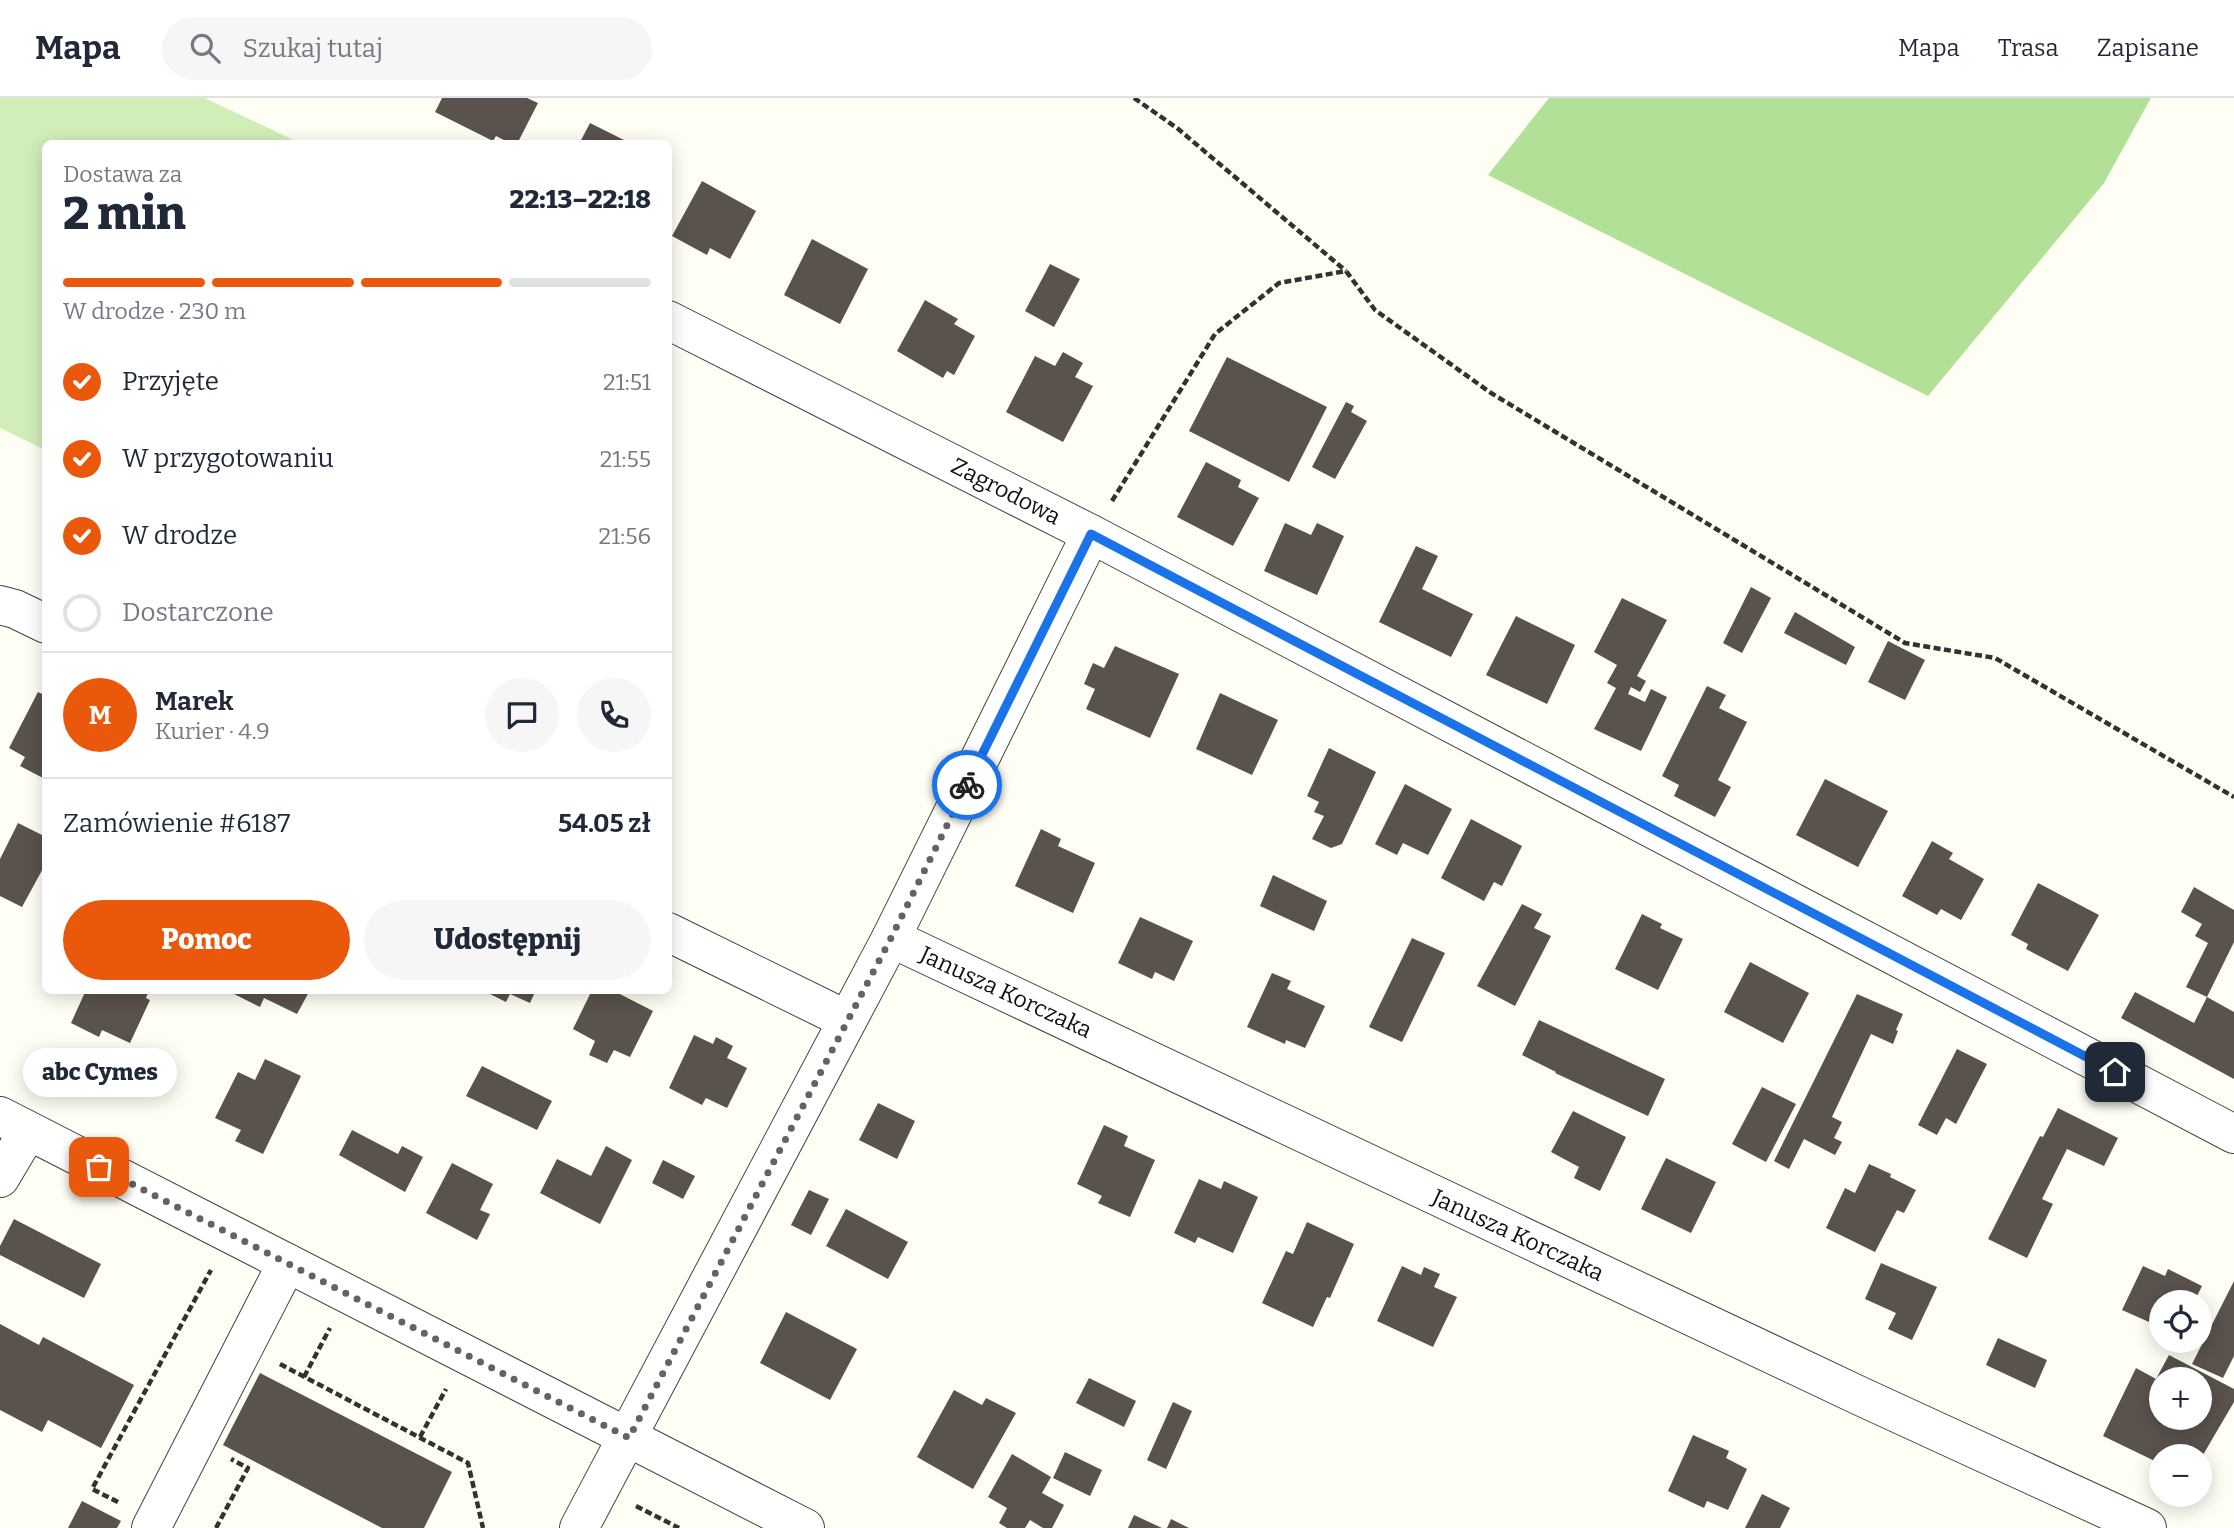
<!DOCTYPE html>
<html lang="pl">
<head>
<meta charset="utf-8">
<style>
  body { margin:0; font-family:Bitter,serif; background:#f6f6f7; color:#1f2937; height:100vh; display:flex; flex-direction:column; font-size:26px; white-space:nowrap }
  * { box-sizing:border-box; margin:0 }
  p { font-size:23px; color:#747a83 }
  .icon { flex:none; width:38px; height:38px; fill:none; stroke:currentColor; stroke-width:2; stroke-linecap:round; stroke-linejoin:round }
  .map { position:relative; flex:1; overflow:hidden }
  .sheet { position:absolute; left:42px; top:42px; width:630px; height:854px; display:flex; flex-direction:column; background:#fff; border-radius:10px; box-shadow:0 4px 18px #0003 }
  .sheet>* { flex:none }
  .tools { position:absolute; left:2149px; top:1192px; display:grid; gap:14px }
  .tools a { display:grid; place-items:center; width:63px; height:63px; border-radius:50%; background:#fff; box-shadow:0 4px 18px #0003; font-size:35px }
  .pin { position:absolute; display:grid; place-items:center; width:60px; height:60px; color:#fff; margin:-30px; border-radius:14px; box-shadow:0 4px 10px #0006 }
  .courier { position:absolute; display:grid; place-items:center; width:70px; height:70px; margin:-35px; border:5px solid #1a73e8; border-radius:50%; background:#fff; color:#222; box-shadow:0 2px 9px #0007 }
  .bubble { position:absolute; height:49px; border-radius:24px; background:#fff; box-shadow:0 4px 18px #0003; font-size:23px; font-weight:800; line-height:49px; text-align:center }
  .overview em { font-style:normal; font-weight:800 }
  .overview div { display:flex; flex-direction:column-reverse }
  .overview { display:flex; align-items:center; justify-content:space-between; height:119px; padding:0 21px }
  h1 { font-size:46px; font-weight:800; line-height:52px }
  .bar { display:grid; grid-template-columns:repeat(4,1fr); gap:10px 7px; align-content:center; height:84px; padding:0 21px }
  .bar i { height:9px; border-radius:5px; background:#e0e1e3 }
  .bar .selected { background:#ea580c }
  .bar p { grid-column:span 4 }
  .line { display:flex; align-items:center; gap:18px; padding:0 21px; border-top:2px solid #e0e1e3 }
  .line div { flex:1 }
  .round { display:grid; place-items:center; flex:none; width:74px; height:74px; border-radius:37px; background:#f6f6f7 }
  ol { padding:0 21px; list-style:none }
  li { display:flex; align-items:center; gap:21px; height:77px }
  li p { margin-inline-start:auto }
  li .icon { padding:7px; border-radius:50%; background:#ea580c; color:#fff; stroke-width:4 }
  li:last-child { color:#747a83 }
  li i { width:38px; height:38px; border:4px solid #e0e1e3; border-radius:50% }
  .action { display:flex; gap:14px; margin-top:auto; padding:14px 21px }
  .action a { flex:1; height:80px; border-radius:42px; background:#ea580c; color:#fff; font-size:28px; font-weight:800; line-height:80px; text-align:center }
  .action a+a { background:#f6f6f7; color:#1f2937 }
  header { display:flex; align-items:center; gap:42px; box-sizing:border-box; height:98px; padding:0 35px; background:#fff; border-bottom:2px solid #e0e1e3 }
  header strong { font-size:33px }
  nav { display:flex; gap:38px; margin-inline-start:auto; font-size:24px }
  .search { width:490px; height:63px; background:#f6f6f7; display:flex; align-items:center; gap:18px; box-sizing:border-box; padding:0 24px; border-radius:38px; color:#747a83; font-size:26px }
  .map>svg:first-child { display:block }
</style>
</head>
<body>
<header>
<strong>Mapa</strong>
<div class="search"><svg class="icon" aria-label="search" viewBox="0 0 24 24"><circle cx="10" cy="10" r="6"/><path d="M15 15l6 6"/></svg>Szukaj tutaj</div>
<nav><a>Mapa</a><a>Trasa</a><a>Zapisane</a></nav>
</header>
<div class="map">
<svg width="2234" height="1430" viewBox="0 0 2234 1430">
  <rect width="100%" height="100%" fill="#fffef4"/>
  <polygon fill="#d1eeb9" points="0,0 205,0 300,45 46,46 45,352 0,330"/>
  <polygon fill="#b3e097" points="1549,0 2151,0 2104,85 1928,298 1488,77"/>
  <g fill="#5a524c" fill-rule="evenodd">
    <polygon points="442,0 527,0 538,5 517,46 512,46 496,38 493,43 435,14"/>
    <polygon points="590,25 626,43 624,46 579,46"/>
    <polygon points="702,83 756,113 730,161 710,150 707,157 672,138"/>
    <polygon points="812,141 868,171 840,226 784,197"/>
    <polygon points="1050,166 1080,181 1054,229 1025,213"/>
    <polygon points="925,202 958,221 954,226 975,238 954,277 947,273 943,280 897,253"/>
    <polygon points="1063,254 1083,265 1075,279 1093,288 1063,344 1006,314 1035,258 1055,268"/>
    <polygon points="1227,259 1327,309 1289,384 1189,333"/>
    <polygon points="1346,304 1354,308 1351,314 1367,323 1335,381 1312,369"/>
    <polygon points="1206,364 1241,382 1238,389 1259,400 1233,448 1177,419"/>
    <polygon points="1285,425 1311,437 1317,425 1344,438 1317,497 1264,473"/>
    <polygon points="1416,448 1438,458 1422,491 1473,516 1451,559 1379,524"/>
    <polygon points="1751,489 1771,500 1742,555 1723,545"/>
    <polygon points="1622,500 1667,522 1637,578 1646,583 1640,594 1631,589 1628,596 1645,604 1651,591 1667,599 1641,653 1594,631 1616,590 1607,585 1617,567 1594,554"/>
    <polygon points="1795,514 1855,549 1846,567 1784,535"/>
    <polygon points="1516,518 1575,547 1547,606 1486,577"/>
    <polygon points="1888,543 1925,562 1905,602 1868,584"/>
    <polygon points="1115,548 1179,576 1150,640 1086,611 1095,591 1084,586 1093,565 1104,570"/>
    <polygon points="1707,588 1726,597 1719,610 1747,624 1718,682 1731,689 1715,719 1674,698 1679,687 1662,678"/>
    <polygon points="38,594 46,598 46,674 43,680 20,668 25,659 9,650"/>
    <polygon points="1220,595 1278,622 1252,677 1196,651"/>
    <polygon points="1329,650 1376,674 1342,746 1331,750 1312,741 1324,718 1314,714 1319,704 1307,698"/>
    <polygon points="1825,681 1888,713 1858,769 1796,737"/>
    <polygon points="1405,686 1452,711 1428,757 1403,745 1397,757 1375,746"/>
    <polygon points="1471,721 1522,748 1502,788 1494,784 1484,803 1441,780"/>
    <polygon points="18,725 46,739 46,765 22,809 0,798 0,761"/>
    <polygon points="1041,731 1061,741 1058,748 1095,765 1073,815 1015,788"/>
    <polygon points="1932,743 1953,755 1949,761 1984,781 1961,822 1941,811 1937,817 1902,798"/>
    <polygon points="1273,777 1327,803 1314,833 1260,808"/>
    <polygon points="2038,785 2099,817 2068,873 2026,851 2028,846 2011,837"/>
    <polygon points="2194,789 2234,812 2234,844 2207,899 2186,889 2208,845 2195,838 2202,826 2181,814"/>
    <polygon points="1522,806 1542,816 1534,830 1551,838 1515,908 1477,888"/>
    <polygon points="1642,816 1662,826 1660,830 1683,841 1658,892 1615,871"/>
    <polygon points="1140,819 1193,843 1174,883 1155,874 1152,881 1118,865"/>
    <polygon points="1412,840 1445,855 1402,944 1369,929"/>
    <polygon points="1750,864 1809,895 1783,945 1724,914"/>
    <polygon points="1272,875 1291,883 1287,891 1325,908 1305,950 1286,942 1285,946 1247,929"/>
    <polygon points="86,892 149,892 146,900 150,902 130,945 102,932 99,939 71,925"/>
    <polygon points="226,892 310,892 297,916 264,900 260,909"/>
    <polygon points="482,892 536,892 530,905 510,896 506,904"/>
    <polygon points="592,892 612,892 653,913 630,959 614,952 607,965 589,957 595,943 573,931"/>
    <polygon points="2135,894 2194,925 2207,899 2234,914 2234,981 2121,920"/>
    <polygon points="1857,896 1903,916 1896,932 1898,933 1893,946 1871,936 1832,1019 1842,1024 1834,1040 1842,1044 1835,1057 1804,1041 1789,1071 1774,1063"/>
    <polygon points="1539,922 1665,981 1648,1018 1555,975 1556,974 1522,957"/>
    <polygon points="694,937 713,946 716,939 733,948 727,960 747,970 727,1010 706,1000 702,1007 669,990"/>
    <polygon points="1957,951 1987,966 1956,1026 1946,1020 1937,1037 1918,1027"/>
    <polygon points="265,961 301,978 263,1056 235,1043 241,1032 215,1020 238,974 255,982"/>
    <polygon points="482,968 552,1003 537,1032 466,998"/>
    <polygon points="1762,989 1796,1006 1766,1064 1732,1046"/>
    <polygon points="878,1005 915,1023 897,1061 859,1042"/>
    <polygon points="2058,1010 2118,1040 2104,1068 2067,1051 2042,1101 2053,1106 2027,1160 1988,1141 2040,1038 2043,1039"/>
    <polygon points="1573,1013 1626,1039 1600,1093 1574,1080 1579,1069 1551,1054"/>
    <polygon points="1104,1027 1128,1038 1124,1048 1155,1062 1130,1119 1098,1105 1102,1098 1077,1086"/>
    <polygon points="352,1032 398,1056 402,1048 423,1059 405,1094 339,1057"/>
    <polygon points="606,1048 632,1062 600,1126 540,1095 557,1061 591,1078"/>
    <polygon points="1666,1060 1716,1084 1691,1135 1641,1111"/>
    <polygon points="663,1062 695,1078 683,1101 652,1085"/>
    <polygon points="452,1065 493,1086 480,1112 490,1116 477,1142 426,1115"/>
    <polygon points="1869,1066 1891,1076 1890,1079 1916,1092 1904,1115 1897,1112 1875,1154 1826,1130 1845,1090 1855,1095"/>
    <polygon points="1199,1081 1221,1091 1224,1083 1258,1099 1233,1155 1198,1139 1195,1145 1174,1135"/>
    <polygon points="809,1092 829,1101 811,1137 791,1127"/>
    <polygon points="846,1111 908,1144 888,1181 826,1148"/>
    <polygon points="14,1121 101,1166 84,1200 0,1157 0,1148"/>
    <polygon points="1307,1124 1354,1146 1330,1200 1327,1199 1313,1229 1262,1205 1286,1153 1293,1156"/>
    <polygon points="1881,1165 1937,1189 1912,1242 1888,1231 1896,1215 1865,1201"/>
    <polygon points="1402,1168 1421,1177 1424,1169 1440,1176 1434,1189 1457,1199 1433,1249 1377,1223"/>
    <polygon points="2143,1168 2165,1178 2168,1171 2202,1188 2194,1204 2161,1204 2161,1239 2154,1235 2158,1228 2122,1212"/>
    <polygon points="2234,1183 2234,1258 2223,1280 2192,1266"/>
    <polygon points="786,1214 857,1251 830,1302 760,1265"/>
    <polygon points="0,1226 39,1247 43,1239 134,1287 101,1350 48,1322 42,1334 0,1312"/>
    <polygon points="1998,1240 2047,1262 2035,1290 1986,1267"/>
    <path d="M2169 1257 2234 1291V1304L2200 1362V1358H2161V1366L2103 1338 2136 1270 2156 1281ZM2161 1281H2200V1320H2161Z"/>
    <polygon points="260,1275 452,1374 424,1430 382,1430 223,1347"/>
    <polygon points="1089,1280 1136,1303 1124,1329 1076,1305"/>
    <polygon points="954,1292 982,1307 986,1300 1016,1315 973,1391 917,1359"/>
    <polygon points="1173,1304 1192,1313 1166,1371 1147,1362"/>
    <polygon points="1693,1337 1729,1353 1726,1360 1747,1371 1728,1412 1707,1403 1704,1410 1668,1393"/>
    <polygon points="1065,1354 1102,1372 1090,1398 1053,1380"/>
    <polygon points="1012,1356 1051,1379 1042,1395 1064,1407 1052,1430 1043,1430 1030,1422 1025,1430 1007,1430 999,1425 1007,1410 988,1399"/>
    <polygon points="1762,1396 1790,1410 1780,1430 1745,1430"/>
    <polygon points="82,1403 121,1423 117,1430 68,1430"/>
    <polygon points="1134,1417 1162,1430 1128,1430"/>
    <polygon points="1171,1421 1189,1430 1167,1430"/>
  </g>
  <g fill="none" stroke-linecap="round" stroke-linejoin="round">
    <g stroke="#434343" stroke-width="40">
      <g id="minor">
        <polyline points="668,222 1091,436 2234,1036"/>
        <polyline points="0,507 15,511 46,526"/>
        <polyline points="668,834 847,922"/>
        <polyline points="891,840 1860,1298 2147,1430"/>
        <polyline points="0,1018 805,1430"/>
        <polyline points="0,1080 28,1033"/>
        <polyline points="151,1430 287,1165"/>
        <polyline points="579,1430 891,840 1091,436"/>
      </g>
    </g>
    <g stroke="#323232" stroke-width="4.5" stroke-dasharray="7 3.5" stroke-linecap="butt">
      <polyline points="1134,0 1177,30 1346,173"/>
      <polyline points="1112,403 1215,236 1279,185 1346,173 1375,212 1491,295 1905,545 1995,560 2234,699"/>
      <polyline points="280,1266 468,1365 483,1430"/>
      <polyline points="304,1279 330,1230"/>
      <polyline points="420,1339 446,1291"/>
      <polyline points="118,1404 92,1391 211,1172"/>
      <polyline points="636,1408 679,1430"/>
      <polyline points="216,1430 248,1370 231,1361"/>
    </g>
    <use href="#minor" stroke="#fff" stroke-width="38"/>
  </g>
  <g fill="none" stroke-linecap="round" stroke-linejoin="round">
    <polyline stroke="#646360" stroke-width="7" stroke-dasharray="0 12.6" points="99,1069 629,1340 891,840 967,687"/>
    <polyline stroke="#1a73e8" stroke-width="9" points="967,687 1091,436 2115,974"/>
  </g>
  <g text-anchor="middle" stroke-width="7" stroke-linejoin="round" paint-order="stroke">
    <g font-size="23" fill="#101010" stroke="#fff">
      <text transform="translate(1006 393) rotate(27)" y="8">Zagrodowa</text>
      <text transform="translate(1006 894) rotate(25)" y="8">Janusza Korczaka</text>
      <text transform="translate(1518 1137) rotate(25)" y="8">Janusza Korczaka</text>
    </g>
  </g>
</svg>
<div class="tools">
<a><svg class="icon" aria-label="locate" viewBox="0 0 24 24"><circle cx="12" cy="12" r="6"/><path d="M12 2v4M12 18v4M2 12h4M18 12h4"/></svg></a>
<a>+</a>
<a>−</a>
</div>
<div class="pin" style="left:99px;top:1069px;background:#ea580c"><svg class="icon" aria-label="bag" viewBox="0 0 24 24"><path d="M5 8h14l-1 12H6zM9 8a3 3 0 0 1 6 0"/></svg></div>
<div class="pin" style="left:2115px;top:974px;background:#1f2937"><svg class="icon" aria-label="home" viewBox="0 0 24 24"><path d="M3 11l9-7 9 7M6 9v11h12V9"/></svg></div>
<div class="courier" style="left:967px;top:687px"><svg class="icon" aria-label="bike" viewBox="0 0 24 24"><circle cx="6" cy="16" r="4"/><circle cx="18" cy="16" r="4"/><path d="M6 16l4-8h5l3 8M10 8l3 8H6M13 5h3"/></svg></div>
<div class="bubble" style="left:23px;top:950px;width:154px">abc Cymes</div>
<section class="sheet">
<div class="overview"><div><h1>2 min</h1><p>Dostawa za</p></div><em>22:13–22:18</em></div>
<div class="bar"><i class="selected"></i><i class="selected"></i><i class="selected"></i><i></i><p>W drodze · 230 m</p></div>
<ol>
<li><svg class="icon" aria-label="check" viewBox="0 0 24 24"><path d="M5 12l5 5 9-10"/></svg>Przyjęte<p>21:51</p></li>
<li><svg class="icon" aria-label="check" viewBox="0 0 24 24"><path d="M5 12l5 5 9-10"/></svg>W przygotowaniu<p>21:55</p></li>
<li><svg class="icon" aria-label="check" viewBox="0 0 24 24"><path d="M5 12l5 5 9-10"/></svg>W drodze<p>21:56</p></li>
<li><i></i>Dostarczone</li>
</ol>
<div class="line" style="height:126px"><b class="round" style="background:#ea580c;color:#fff">M</b><div><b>Marek</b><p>Kurier · 4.9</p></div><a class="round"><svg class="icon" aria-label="chat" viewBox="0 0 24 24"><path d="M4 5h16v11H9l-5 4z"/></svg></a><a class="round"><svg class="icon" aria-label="phone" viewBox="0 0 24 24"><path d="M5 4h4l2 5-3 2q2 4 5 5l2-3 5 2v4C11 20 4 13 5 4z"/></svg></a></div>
<div class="line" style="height:91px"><div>Zamówienie #6187</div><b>54.05 zł</b></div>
<div class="action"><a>Pomoc</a><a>Udostępnij</a></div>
</section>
</div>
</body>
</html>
